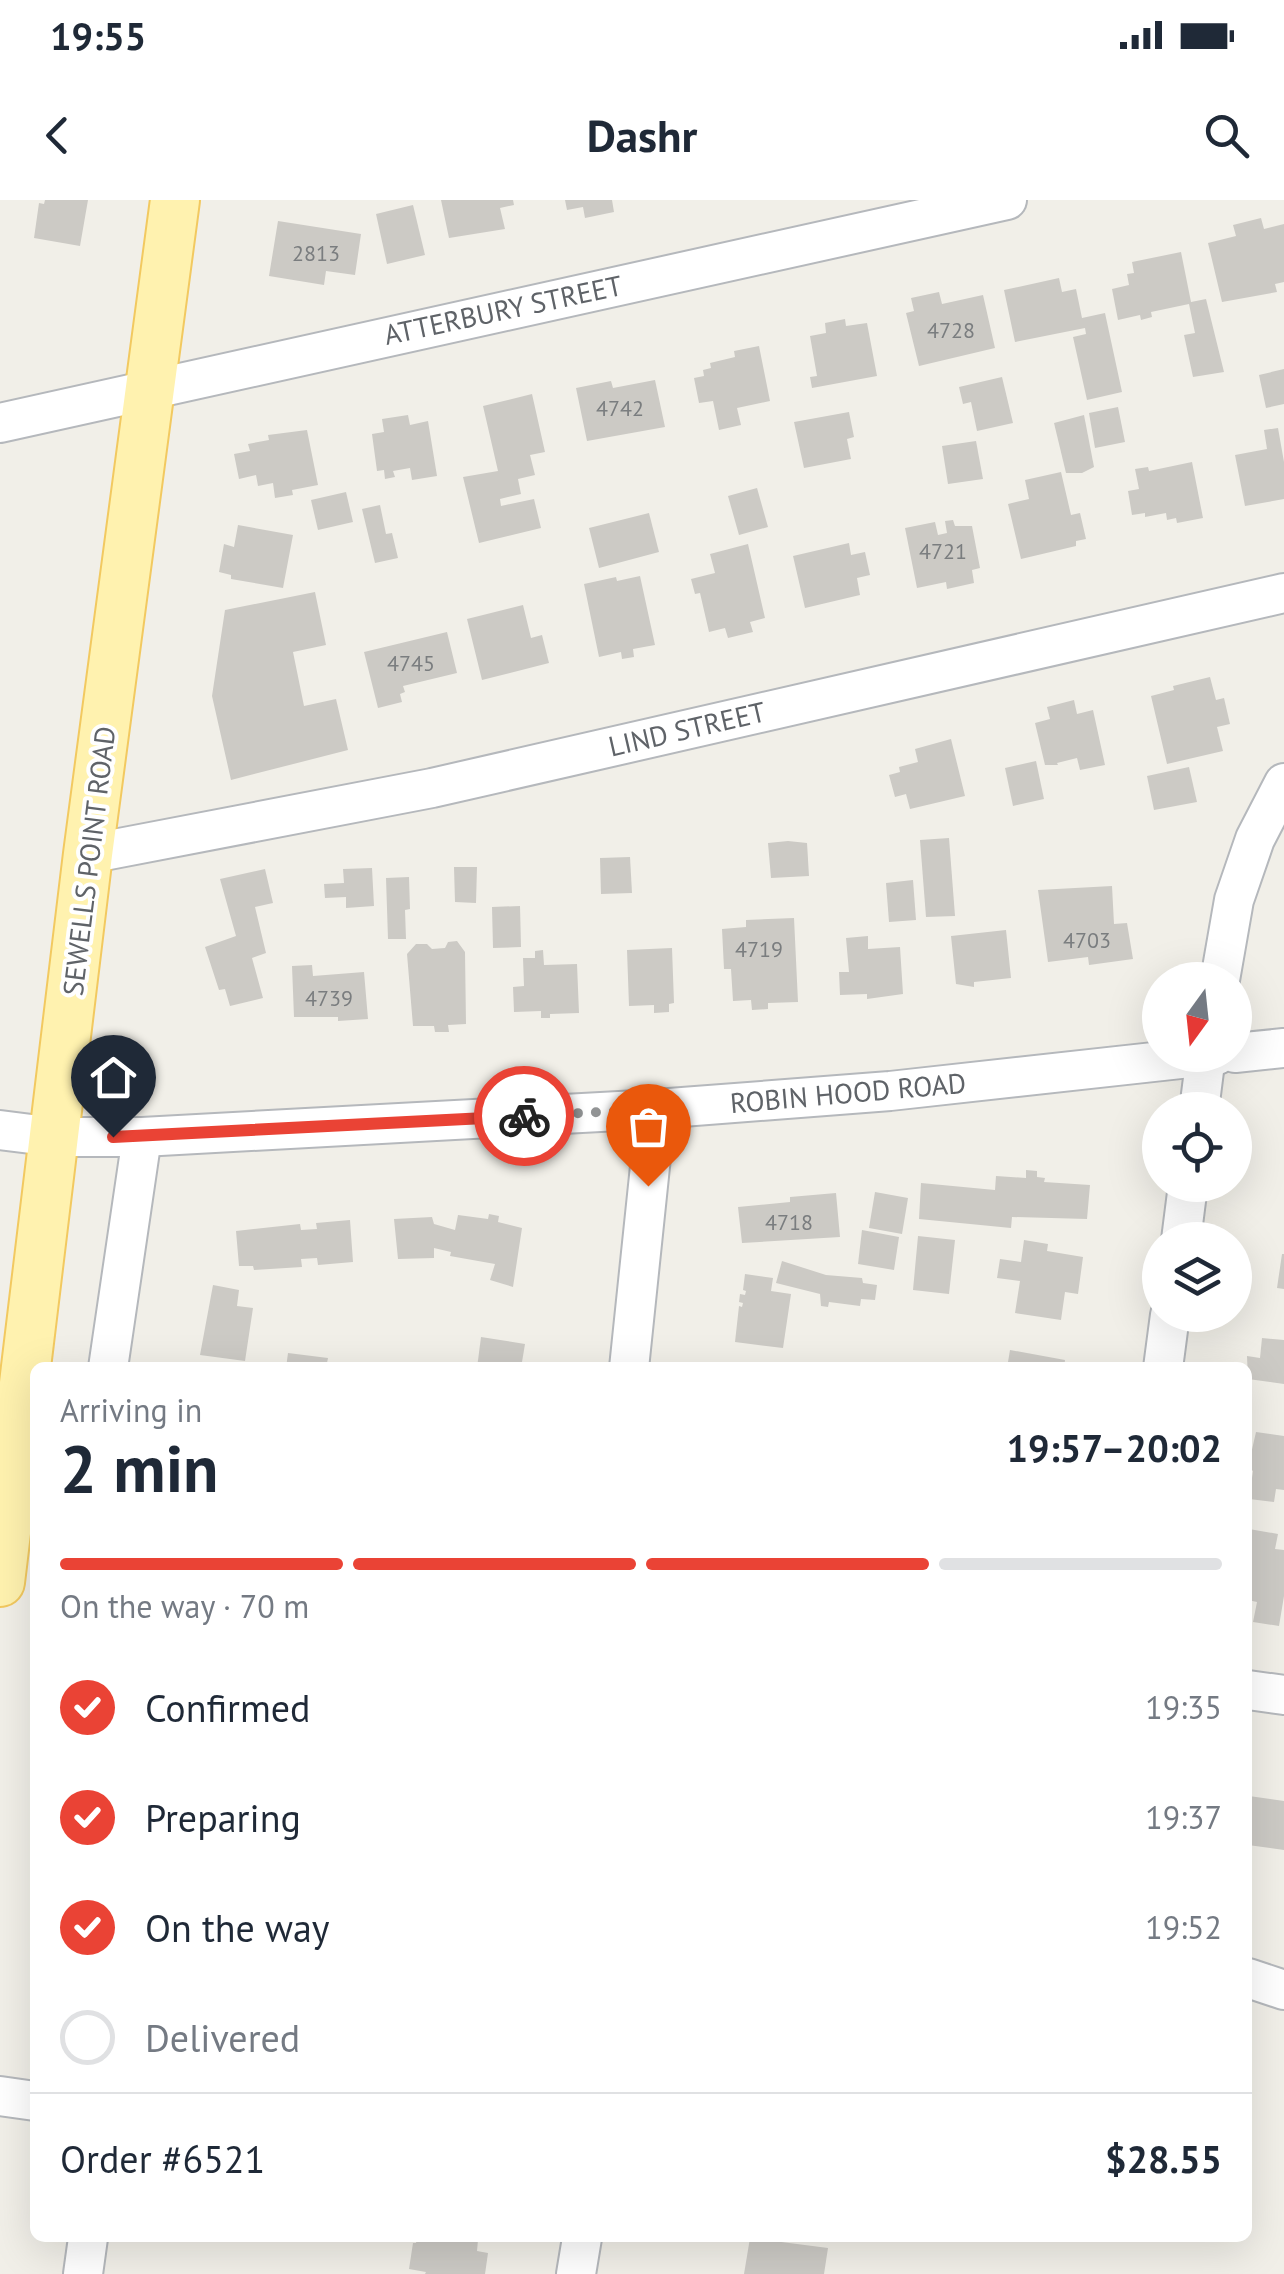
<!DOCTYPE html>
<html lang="en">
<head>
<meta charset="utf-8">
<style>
  body { margin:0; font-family:"PT Sans",sans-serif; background:#f2f2f3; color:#1f2937; height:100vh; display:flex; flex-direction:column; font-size:38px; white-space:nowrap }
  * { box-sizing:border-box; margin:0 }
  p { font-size:32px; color:#747a83 }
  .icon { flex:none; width:55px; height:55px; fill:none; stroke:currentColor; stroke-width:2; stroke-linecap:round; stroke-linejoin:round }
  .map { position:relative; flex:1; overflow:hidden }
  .drawer { position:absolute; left:30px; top:1162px; width:1222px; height:880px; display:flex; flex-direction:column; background:#fff; border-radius:15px; box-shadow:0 10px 40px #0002 }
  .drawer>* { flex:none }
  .needle { width:65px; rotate:195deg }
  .controls { position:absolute; left:1142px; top:762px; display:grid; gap:20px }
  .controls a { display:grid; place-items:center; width:110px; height:110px; border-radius:50%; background:#fff; box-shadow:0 10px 40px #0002; font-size:50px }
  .pin { position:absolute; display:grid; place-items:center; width:85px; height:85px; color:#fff; margin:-102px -42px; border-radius:50% 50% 50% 0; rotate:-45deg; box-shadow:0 0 10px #0007 }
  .pin .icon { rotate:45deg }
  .courier { position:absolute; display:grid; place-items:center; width:100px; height:100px; margin:-50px; border:8px solid #ea4335; border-radius:50%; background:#fff; color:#222; box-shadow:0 2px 12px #0007 }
  .overview em { font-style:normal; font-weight:600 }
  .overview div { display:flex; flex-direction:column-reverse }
  .overview { display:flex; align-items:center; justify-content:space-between; height:170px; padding:0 30px }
  h1 { font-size:65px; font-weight:600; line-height:75px }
  .bar { display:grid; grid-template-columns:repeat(4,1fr); gap:15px 10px; align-content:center; height:120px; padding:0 30px }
  .bar i { height:12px; border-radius:8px; background:#e0e1e3 }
  .bar .active { background:#ea4335 }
  .bar p { grid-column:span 4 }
  .line { display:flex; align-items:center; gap:25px; padding:0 30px; border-top:2px solid #e0e1e3 }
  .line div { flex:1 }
  ol { padding:0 30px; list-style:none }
  li { display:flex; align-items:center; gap:30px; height:110px }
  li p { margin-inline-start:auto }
  li .icon { padding:10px; border-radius:50%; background:#ea4335; color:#fff; stroke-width:4 }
  li:last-child { color:#747a83 }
  li i { width:55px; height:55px; border:5px solid #e0e1e3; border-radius:50% }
  .status { display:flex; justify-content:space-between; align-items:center; height:70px; padding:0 50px; background:#fff; direction:ltr }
  .status svg { height:28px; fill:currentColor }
  header { display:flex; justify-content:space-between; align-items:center; height:130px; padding:0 30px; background:#fff; font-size:45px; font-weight:600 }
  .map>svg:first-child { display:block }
</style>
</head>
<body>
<div class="status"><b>19:55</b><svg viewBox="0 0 49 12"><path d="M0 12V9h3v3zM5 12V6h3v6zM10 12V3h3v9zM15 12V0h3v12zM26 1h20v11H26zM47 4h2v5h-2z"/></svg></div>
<header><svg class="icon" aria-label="back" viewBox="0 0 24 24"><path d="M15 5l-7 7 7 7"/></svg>Dashr<svg class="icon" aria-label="search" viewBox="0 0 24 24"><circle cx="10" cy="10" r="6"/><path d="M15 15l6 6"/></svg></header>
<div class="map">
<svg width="1284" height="2074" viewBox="0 0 1284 2074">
  <rect width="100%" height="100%" fill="#f1efe8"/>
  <g fill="#cccac5">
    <polygon points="45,0 88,0 80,46 34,38 39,3 44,4"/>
    <polygon points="441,0 513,0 514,5 500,8 505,29 449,38"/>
    <polygon points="565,0 612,0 614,12 585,18 583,7 567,10"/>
    <polygon points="413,5 425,55 387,64 376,14"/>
    <polygon points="1261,18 1264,29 1284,24 1284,82 1275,84 1277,92 1222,102 1208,43 1236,36 1233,25"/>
    <polygon points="278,21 361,34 355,75 326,71 324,85 269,76"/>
    <polygon points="1181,52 1191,102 1206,99 1224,172 1193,177 1184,135 1195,133 1189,104 1151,112 1152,117 1141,120 1140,115 1118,120 1112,89 1129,85 1127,74 1134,73 1132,62"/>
    <polygon points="1059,78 1062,92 1076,89 1082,118 1105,113 1122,192 1087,200 1073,137 1086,134 1085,128 1015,142 1004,90"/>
    <polygon points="939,92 942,104 983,95 995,148 919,166 906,113 914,111 911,98"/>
    <polygon points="845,119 846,126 867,123 877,176 812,188 810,177 817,176 810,136 826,133 825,123"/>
    <polygon points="759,146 770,201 737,208 741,225 719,230 713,201 699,203 694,178 704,176 703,170 711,168 710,163 735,157 734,151"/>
    <polygon points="1284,169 1284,204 1266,208 1259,175"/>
    <polygon points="1002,177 1013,223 977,231 971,202 963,204 959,187"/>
    <polygon points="655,180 665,227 587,241 576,188 611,181 613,188"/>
    <polygon points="532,194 545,252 530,255 535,275 518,279 521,294 500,299 501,306 534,299 541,328 479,343 463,277 498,271 483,206"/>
    <polygon points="1118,207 1125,242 1095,248 1089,213"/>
    <polygon points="849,212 854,237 847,239 851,259 804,268 794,222"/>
    <polygon points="408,215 410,225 428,221 437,276 412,280 410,268 393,271 395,277 385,279 384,270 377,271 372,234 384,232 382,219"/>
    <polygon points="1084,215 1094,267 1082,273 1066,273 1054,223"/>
    <polygon points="1278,228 1284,262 1284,299 1245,306 1235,255 1267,249 1264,230"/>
    <polygon points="307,230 318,285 292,290 293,295 275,298 273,283 258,286 256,275 239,279 234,254 250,251 248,244 269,240 268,235"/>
    <polygon points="976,241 983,279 948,284 942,246"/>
    <polygon points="1192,262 1203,318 1177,323 1176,318 1167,320 1166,313 1145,317 1145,313 1132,315 1128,291 1139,289 1135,269 1148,267 1149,271"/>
    <polygon points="1061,272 1071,315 1080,313 1086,339 1076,341 1076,346 1021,359 1008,304 1029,299 1025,280"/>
    <polygon points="757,288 768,327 739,335 728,296"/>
    <polygon points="346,292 353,322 318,330 311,300"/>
    <polygon points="380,305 386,334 392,333 398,358 375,363 362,309"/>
    <polygon points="649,313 659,352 599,368 589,328"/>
    <polygon points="953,320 955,326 972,326 980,368 972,370 974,383 947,389 946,382 917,388 905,328 935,322 938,335 947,333 945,321"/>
    <polygon points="238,325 293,335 283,388 231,379 231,375 219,372 224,344 234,347"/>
    <polygon points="849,343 851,355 865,352 870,375 857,378 860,395 805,408 793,356"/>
    <polygon points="748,344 765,418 750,422 753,432 728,438 725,428 709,432 700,393 695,394 691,379 715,373 710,354"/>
    <polygon points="640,376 655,445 633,449 634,457 622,459 621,452 599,457 584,384 616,377 617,381"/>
    <polygon points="315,392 326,445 293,452 304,506 336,499 348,550 231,580 212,496 225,410"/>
    <polygon points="523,405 531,438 542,435 549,463 482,480 467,419"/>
    <polygon points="447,432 457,473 403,486 405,492 400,494 402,502 378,508 364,452"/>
    <polygon points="1210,477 1216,500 1224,498 1230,524 1217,527 1223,551 1167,564 1151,496 1174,490 1173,486"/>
    <polygon points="1074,500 1077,514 1093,510 1105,565 1080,570 1077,558 1057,563 1058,565 1045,565 1035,523 1050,519 1047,507"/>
    <polygon points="951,539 965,596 910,609 906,594 895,597 889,575 900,572 899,567 918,562 915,549"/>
    <polygon points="1036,561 1044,599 1013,606 1005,568"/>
    <polygon points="1189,567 1197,602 1154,610 1147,576"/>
    <polygon points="949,638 955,716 926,717 920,640"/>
    <polygon points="788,641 807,643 809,676 771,678 768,643"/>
    <polygon points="630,657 632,693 601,694 600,658"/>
    <polygon points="454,667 477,667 476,703 455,702"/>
    <polygon points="372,668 374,706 346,708 346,697 325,698 324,684 344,683 343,669"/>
    <polygon points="265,669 273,703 255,707 266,753 252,758 263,798 230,806 225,789 219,790 205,747 236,736 220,679"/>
    <polygon points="409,677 410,709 405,710 406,739 388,739 386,678"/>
    <polygon points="913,680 916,720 889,722 886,683"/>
    <polygon points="1112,686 1114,724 1127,723 1133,759 1089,765 1088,757 1048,762 1038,690"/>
    <polygon points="520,706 521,747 493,748 492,707"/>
    <polygon points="794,718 798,802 768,803 768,809 752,810 751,800 733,801 731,769 724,769 722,729 746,727 746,720"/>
    <polygon points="1006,730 1011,778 974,782 974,787 956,784 951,736"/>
    <polygon points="868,736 868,749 900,747 903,794 867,799 867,794 840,795 839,772 849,772 846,738"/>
    <polygon points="457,741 465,752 466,824 448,825 449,832 435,832 434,826 413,826 407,754 416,744 427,744 432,749 445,748 448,742"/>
    <polygon points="672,748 674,803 669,804 669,812 654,813 654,805 629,806 627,750"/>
    <polygon points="543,750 544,765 577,764 579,813 550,814 550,818 541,818 541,811 514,812 513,787 524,786 523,758 535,758 535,751"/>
    <polygon points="312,765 313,776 364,772 368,819 338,821 338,817 294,817 292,766"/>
    <polygon points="1026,970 1037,971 1037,977 1045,978 1044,982 1090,985 1087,1019 1012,1017 1011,1028 919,1019 921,983 995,990 996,976 1026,978"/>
    <polygon points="875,992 908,998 902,1034 869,1028"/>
    <polygon points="836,993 840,1037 742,1043 738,1007 790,1002 790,997"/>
    <polygon points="489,1014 499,1016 498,1022 522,1028 513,1087 490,1080 495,1064 450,1056 451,1052 434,1048 434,1058 398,1059 394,1019 432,1017 434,1024 455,1030 458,1015 488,1019"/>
    <polygon points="350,1020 353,1062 318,1065 317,1058 301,1059 302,1067 254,1070 253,1066 239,1066 236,1031 300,1024 301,1030 317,1029 316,1023"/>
    <polygon points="862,1030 899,1037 894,1070 858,1064"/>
    <polygon points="918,1036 955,1040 949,1094 913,1090"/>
    <polygon points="1024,1040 1048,1044 1047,1051 1083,1057 1078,1094 1065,1092 1061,1120 1015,1113 1020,1081 997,1078 1000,1059 1021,1062"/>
    <polygon points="1282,1054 1284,1054 1284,1089 1277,1088"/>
    <polygon points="782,1061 826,1075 862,1078 863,1083 877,1085 875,1100 861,1099 860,1106 829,1102 828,1107 821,1106 820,1094 776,1083"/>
    <polygon points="745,1074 773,1078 771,1091 791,1094 783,1148 735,1142 739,1106 742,1107 743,1103 739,1102 740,1094 745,1095 746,1091 743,1090"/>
    <polygon points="213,1085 239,1090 237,1106 253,1108 245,1161 200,1155"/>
    <polygon points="481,1137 525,1144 521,1168 477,1168"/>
    <polygon points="1262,1138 1284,1140 1284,1184 1248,1179 1247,1156 1260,1158"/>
    <polygon points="1010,1150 1065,1160 1064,1168 1007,1168"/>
    <polygon points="288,1153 328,1158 326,1168 286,1168"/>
    <polygon points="1256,1232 1284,1236 1284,1290 1276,1289 1274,1302 1249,1299 1253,1271 1248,1267"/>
    <polygon points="1249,1329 1278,1334 1275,1349 1284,1350 1284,1396 1279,1426 1253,1422 1257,1402 1248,1400"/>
    <polygon points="1249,1596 1284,1601 1284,1650 1248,1645"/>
    <polygon points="417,2038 478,2040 477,2051 488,2053 485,2074 425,2074 426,2072 409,2069 413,2043 416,2043"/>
    <polygon points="750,2038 828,2048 824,2074 744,2074"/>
  </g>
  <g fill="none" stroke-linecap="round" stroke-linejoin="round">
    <g stroke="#b5b8bc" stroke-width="42">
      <g id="minor">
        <polyline points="0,223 1007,0"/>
        <polyline points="88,654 432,588 1284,393"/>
        <polyline points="1220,780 1234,700 1255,639 1284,583"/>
        <polyline points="1235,853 1284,848"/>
        <polyline points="1199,910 1206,855"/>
        <polyline points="0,930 55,937 142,937 656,909 890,891 1217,855"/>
        <polyline points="1181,1040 1188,985"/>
        <polyline points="108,1168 142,937"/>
        <polyline points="629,1168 656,909"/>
        <polyline points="1163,1168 1170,1115"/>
        <polyline points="1248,1490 1284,1495"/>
        <polyline points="1248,1778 1284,1790"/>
        <polyline points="0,1896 35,1901"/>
        <polyline points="83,2074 88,2038"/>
        <polyline points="576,2074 582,2038"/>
      </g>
    </g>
    <g stroke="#f2c960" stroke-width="52">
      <polyline id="major" points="0,1382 88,654 175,0"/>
    </g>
    <use href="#minor" stroke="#fff" stroke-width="38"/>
    <use href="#major" stroke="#fff2af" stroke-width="48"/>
  </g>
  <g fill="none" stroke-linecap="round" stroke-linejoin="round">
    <polyline stroke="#929495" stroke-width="10" stroke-dasharray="0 18" points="524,916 656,909 648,986"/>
    <polyline stroke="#ea4335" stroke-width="12" points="113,937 524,916"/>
  </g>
  <g text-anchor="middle" stroke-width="8" stroke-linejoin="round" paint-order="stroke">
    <g font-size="22" fill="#7a7d7f">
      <text x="316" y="61">2813</text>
      <text x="951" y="138">4728</text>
      <text x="620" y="216">4742</text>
      <text x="943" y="359">4721</text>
      <text x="411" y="471">4745</text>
      <text x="1087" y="748">4703</text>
      <text x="759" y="757">4719</text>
      <text x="329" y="806">4739</text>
      <text x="789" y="1030">4718</text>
    </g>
    <g font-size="28" fill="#5f6368" stroke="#fff">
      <text transform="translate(503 110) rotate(-12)" y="10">ATTERBURY STREET</text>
      <text transform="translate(687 529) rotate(-13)" y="10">LIND STREET</text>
      <text transform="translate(89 661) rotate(-83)" y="10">SEWELLS POINT ROAD</text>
      <text transform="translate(848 893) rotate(-5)" y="10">ROBIN HOOD ROAD</text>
    </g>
  </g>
</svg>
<div class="controls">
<a><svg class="needle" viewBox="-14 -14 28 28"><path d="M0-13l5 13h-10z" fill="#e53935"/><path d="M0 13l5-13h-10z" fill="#747a83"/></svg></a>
<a><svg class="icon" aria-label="locate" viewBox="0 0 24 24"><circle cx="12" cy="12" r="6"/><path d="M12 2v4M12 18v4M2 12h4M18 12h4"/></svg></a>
<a><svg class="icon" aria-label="layers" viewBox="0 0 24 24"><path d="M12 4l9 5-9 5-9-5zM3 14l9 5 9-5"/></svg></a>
</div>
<div class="pin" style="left:648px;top:986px;background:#ea580c"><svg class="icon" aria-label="bag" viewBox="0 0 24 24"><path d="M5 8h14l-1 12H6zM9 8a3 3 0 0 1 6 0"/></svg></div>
<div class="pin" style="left:113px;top:937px;background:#1f2937"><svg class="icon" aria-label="home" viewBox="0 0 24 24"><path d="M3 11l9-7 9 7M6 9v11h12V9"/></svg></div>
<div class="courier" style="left:524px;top:916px"><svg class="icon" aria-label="bike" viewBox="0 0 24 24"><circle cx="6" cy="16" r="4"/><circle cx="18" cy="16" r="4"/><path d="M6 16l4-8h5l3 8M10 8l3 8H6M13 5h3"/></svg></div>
<section class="drawer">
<div class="overview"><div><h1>2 min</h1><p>Arriving in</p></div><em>19:57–20:02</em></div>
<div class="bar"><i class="active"></i><i class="active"></i><i class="active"></i><i></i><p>On the way · 70 m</p></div>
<ol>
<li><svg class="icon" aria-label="check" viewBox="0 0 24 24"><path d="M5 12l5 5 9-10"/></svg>Confirmed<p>19:35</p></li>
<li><svg class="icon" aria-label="check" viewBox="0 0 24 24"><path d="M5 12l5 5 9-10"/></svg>Preparing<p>19:37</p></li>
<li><svg class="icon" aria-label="check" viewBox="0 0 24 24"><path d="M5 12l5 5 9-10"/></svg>On the way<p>19:52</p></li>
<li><i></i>Delivered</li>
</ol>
<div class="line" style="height:130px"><div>Order #6521</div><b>$28.55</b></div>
</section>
</div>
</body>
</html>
